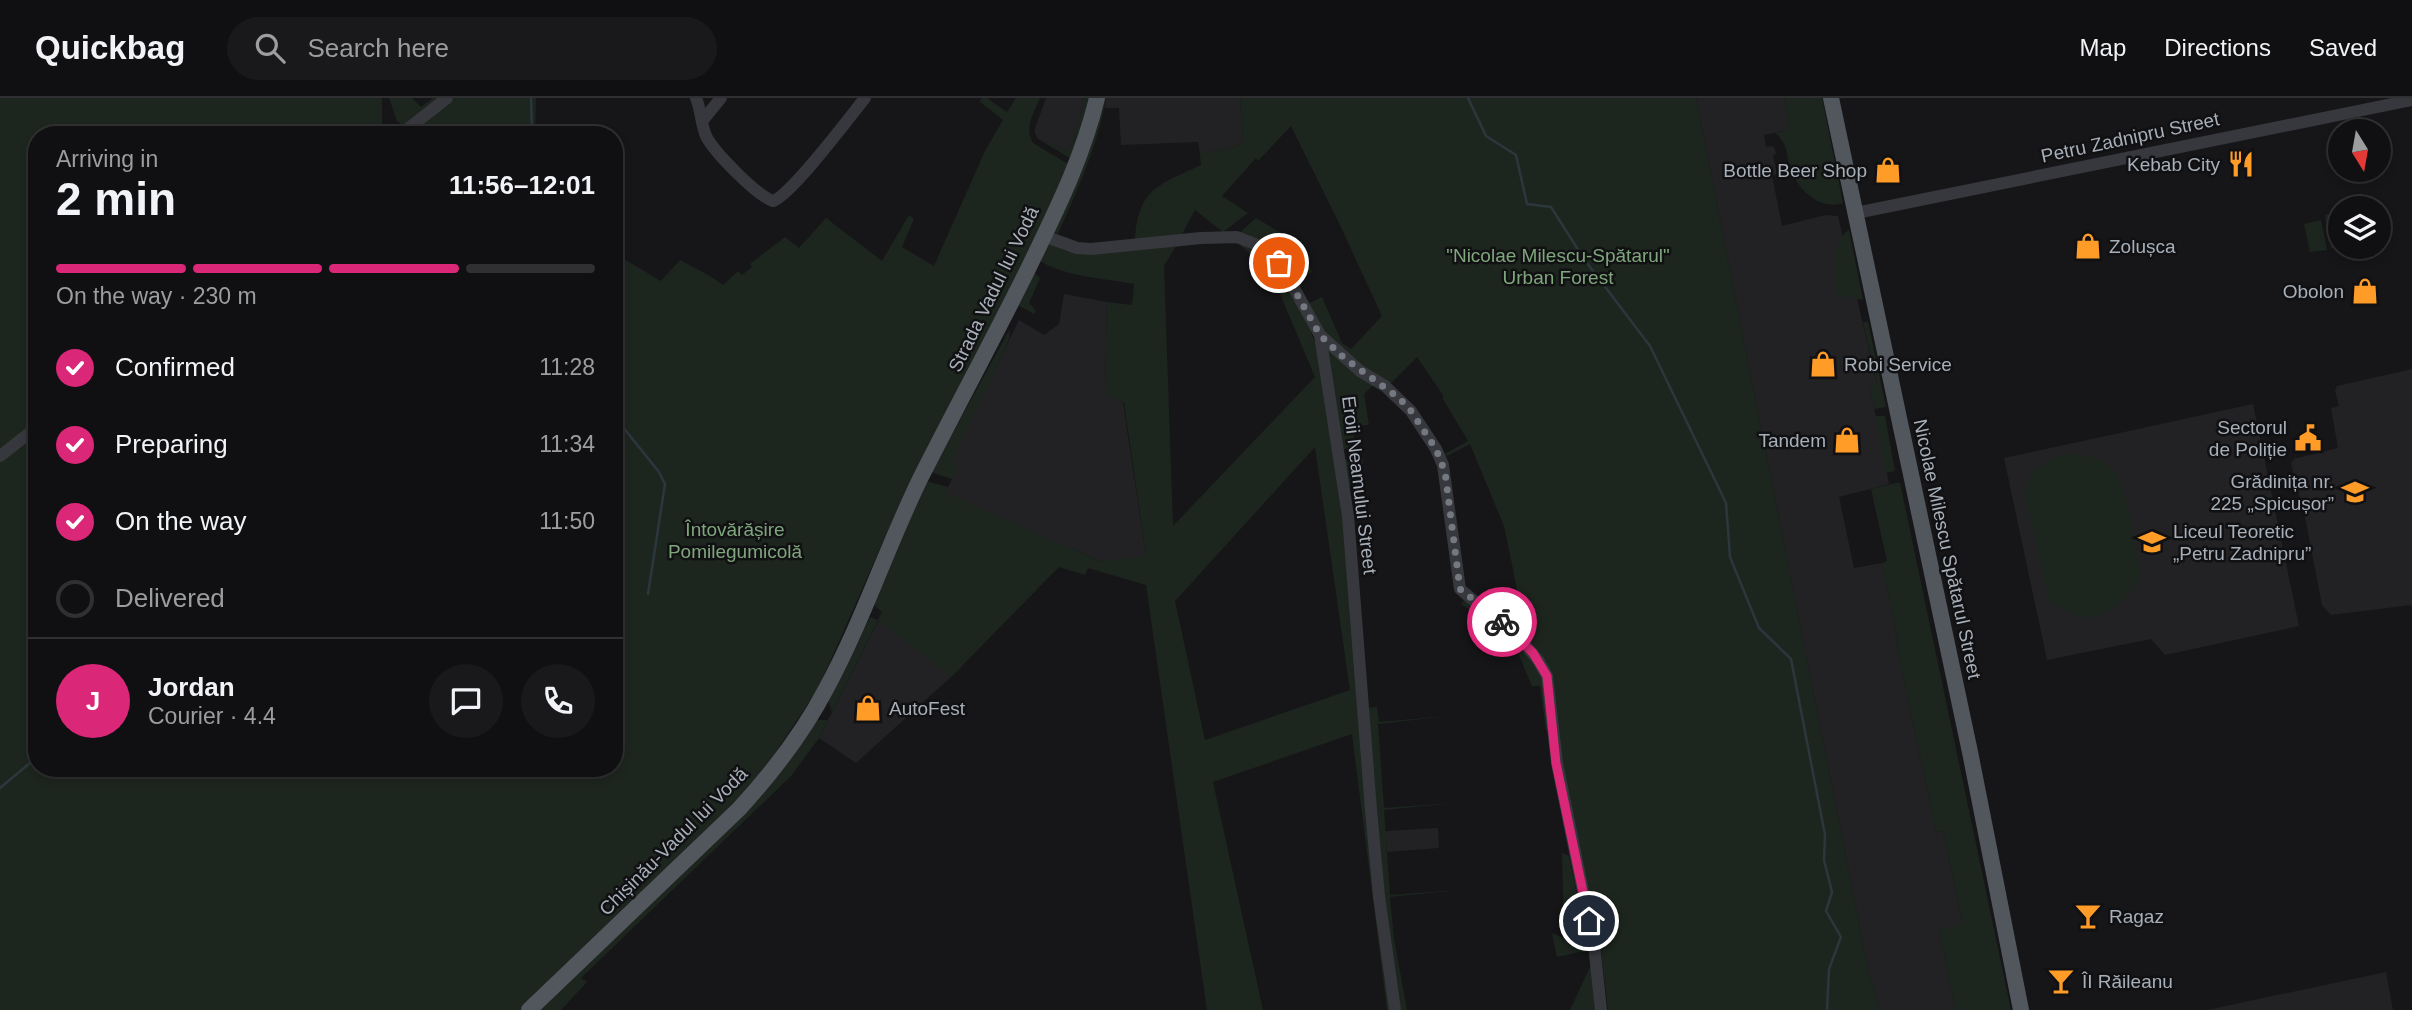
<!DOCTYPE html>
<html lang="en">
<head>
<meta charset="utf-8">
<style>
  body { margin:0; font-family:Helvetica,sans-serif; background:#19191b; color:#f1f3f6; height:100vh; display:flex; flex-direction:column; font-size:26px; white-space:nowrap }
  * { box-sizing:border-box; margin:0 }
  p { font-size:23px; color:#9c9d9f }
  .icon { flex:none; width:38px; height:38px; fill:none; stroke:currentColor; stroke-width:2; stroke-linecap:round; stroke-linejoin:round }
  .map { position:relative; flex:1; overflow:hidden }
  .details { position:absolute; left:28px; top:28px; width:595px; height:651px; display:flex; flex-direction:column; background:#101012; border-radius:28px; box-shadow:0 4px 10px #0003,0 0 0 2px #303032 }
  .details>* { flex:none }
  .needle { width:46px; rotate:169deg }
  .controls { position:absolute; left:2328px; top:21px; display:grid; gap:14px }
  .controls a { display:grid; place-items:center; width:63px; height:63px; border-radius:50%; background:#101012; box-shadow:0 4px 10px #0003,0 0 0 2px #303032; font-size:35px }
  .pin { position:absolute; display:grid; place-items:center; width:60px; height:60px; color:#fff; margin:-30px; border:4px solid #fff; border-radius:50%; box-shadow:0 2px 7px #0007 }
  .courier { position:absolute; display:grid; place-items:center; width:70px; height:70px; margin:-35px; border:5px solid #db2777; border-radius:50%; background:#fff; color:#222; box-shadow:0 2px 9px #0007 }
  .head em { font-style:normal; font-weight:700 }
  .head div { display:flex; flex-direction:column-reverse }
  .head { display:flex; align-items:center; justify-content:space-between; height:119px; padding:0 28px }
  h1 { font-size:46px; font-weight:700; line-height:52px }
  .bar { display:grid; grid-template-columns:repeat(4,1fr); gap:10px 7px; align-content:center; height:84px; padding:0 28px }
  .bar i { height:9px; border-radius:5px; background:#303032 }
  .bar .active { background:#db2777 }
  .bar p { grid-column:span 4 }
  .line { display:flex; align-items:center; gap:18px; padding:0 28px; border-top:2px solid #303032 }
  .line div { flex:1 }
  .round { display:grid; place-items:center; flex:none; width:74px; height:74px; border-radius:37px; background:#19191b }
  ol { padding:0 28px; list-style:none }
  li { display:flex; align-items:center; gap:21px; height:77px }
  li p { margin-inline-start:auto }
  li .icon { padding:7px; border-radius:50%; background:#db2777; color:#fff; stroke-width:4 }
  li:last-child { color:#9c9d9f }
  li i { width:38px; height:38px; border:4px solid #303032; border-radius:50% }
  header { display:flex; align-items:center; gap:42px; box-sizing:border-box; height:98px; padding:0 35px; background:#101012; border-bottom:2px solid #303032 }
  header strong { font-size:33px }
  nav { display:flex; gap:38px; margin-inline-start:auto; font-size:24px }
  .search { width:490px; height:63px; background:#19191b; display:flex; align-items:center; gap:18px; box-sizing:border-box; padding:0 24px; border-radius:38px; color:#9c9d9f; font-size:26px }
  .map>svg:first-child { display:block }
</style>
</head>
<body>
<header>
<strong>Quickbag</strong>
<div class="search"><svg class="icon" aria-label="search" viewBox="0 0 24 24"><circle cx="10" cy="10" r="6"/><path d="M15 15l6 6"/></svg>Search here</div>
<nav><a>Map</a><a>Directions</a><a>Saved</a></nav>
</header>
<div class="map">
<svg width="2412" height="912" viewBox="0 0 2412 912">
  <rect width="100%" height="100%" fill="#161618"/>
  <g fill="#222225">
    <polygon points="1046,0 1085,0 1075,39 1068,53 1038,41 1034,33"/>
    <polygon points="1106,0 1240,0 1243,44 1235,49 1200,56 1198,44 1121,47 1119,10 1105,10"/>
    <polygon points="1696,0 1784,0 1789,28 1783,33 1764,37 1766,49 1772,48 1775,51 1776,56 1773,57 1777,76 1772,78 1782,128 1825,117 1838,118 1877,287 1870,289 1889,386 1839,399 1854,470 1882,465 1897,538 1895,539 1936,734 1943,733 1963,827 1939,832 1955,912 1880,912 1867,866"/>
    <polygon points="1064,196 1107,204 1105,295 1123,305 1146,458 1100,463 945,395 957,371 951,365 965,331 1019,222 1044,237 1059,226"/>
    <polygon points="2412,271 2412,510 2411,507 2331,517 2322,507 2306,424 2291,365 2294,361 2338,350 2331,310 2339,308 2335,293 2337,288"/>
    <polygon points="2253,306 2299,528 2165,557 2151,541 2047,562 2004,360"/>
    <polygon points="931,418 962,569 856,665 819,640"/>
    <polygon points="1438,730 1439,750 1387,754 1385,733"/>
    <polygon points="2386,874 2393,912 2207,912"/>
  </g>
  <g fill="#1d261e" fill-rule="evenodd">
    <polygon points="0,0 382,0 382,37 37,37 37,323 0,352"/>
    <polygon points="389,0 412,0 421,9 433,0 440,0 405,29 397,23"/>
    <polygon points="454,0 536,0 535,37 407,37"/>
    <path d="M982 0H987L1007 14 1016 0H1040C1034 14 1024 30 1033 45L1070 67 1053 107 904 396 818 591 762 674 738 702 520 912H0V363L37 334V670H614V155L661 183 680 162 710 178 723 187 738 173 742 177 752 169 750 166 785 139 799 150 826 120 882 163 909 117 914 121 902 149 934 168 985 53 1003 22 979 3Z"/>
    <polygon points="1085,0 1091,0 1073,62 1038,41 1068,53 1075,39"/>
    <path d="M1101 0H1106C1098 48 1077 92 1058 136L1051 133Z"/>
    <path d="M1240 0H1696L1867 866 1880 912H1608L1600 845 1556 637 1547 569 1475 499 1512 524 1525 529 1504 428 1470 346 1447 358 1445 356 1468 343 1443 301V297L1417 259 1390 286 1363 270 1322 233 1307 206 1322 199 1342 245 1351 251 1382 218 1339 125 1291 28 1258 63 1256 60 1222 98 1248 115 1223 134 1195 112 1182 136 1135 142C1138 90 1159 87 1201 67L1200 56 1235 49 1243 44Z"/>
    <path d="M1784 0H1822L1843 105C1822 113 1799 93 1792 74 1786 60 1789 45 1775 35L1783 33 1789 27Z"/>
    <polygon points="2340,114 2340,149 2331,150 2325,117"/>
    <polygon points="1256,120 1288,139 1301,151 1312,174 1295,183 1238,136"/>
    <polygon points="2321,122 2327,152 2310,154 2304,126"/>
    <path d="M1849 132 1863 202 1838 197 1836 193C1836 174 1830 143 1849 132Z"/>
    <path d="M1236 144C1247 147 1262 153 1271 161 1282 171 1313 234 1317 250L1350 461 1391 912H1387L1352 636 1213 684 1263 912H1207L1146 487 1088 470 1085 477 1059 469 951 579 878 522 832 614 828 602 845 572 870 519 878 522 882 514 872 505 926 383 948 389 946 395 1100 463 1146 457 1124 305 1105 296 1107 204 1132 207 1134 186C1103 180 1063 179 1037 161L1045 145 1106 155 1176 148 1164 168 1173 428 1315 279 1270 172ZM1315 349 1350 592 1205 642 1175 503Z"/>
    <polygon points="1032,173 1040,180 1029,205 1036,213 1034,216 1016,206"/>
    <polygon points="1863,224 1868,224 1886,309 1874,311 1870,288 1877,286"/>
    <polygon points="1010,231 1009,241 952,365 958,371 952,381 931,374"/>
    <polygon points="1325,247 1373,287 1364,296 1369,327 1353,328 1355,351 1342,351"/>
    <polygon points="1875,318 1885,318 1895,373 1886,375"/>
    <path d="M2069 355C2086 356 2107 362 2117 378 2129 397 2136 454 2141 479 2113 518 2093 533 2049 504L2024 392 2032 373 2054 359Z"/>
    <polygon points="1363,360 1362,386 1348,388 1344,362"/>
    <polygon points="1896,385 1900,385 2011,912 1955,912 1939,832 1963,826 1943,733 1936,734 1895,539 1897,538 1882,465 1887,463 1871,391"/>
    <polygon points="1465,501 1517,542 1544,580 1550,631 1546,632 1540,588 1532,588 1518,555 1502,537 1504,534 1461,506"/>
    <polygon points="1377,609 1379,624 1449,618 1378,626 1384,710 1454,705 1384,712 1390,797 1460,792 1390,799 1394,841 1407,912 1399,912 1385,822 1367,610"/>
    <polygon points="814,622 828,622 819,640 791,678 581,880 587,884 561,912 540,912"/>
    <polygon points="1562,755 1569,758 1586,840 1564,830"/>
    <polygon points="1552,835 1590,852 1557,859"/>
    <polygon points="1592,865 1597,912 1570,912"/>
  </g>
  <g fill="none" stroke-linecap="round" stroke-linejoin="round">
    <g stroke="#2b373d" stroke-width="2.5">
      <polyline points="531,0 532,37"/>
      <polyline points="1468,0 1486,38 1516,57 1527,106 1551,109 1584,161 1650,248 1726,405 1730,459 1759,530 1791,561 1825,737 1824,762 1832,794 1826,813 1841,839 1829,871 1827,912"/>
      <polyline points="614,318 659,374 665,386 648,496"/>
      <polyline points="0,690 30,665 37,667"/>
    </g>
    <g stroke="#37383d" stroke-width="12">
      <path d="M696 0C701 12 701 26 706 38 714 54 756 97 773 103 792 96 849 20 865 0"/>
      <polyline points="703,22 721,0"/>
      <polyline points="400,37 447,0"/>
      <polyline points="1856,115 2412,2"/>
      <polyline points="1044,138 1077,150 1091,151 1201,140 1237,139 1260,148 1273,158 1285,174 1320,237 1348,418 1371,712 1379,798 1395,912"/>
      <polyline points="1320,237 1360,273 1385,288 1411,313 1436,351 1443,367 1460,491 1522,543 1538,562 1547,578 1557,665 1594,847 1601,912"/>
      <polyline points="0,358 37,329"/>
    </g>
    <g stroke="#52565d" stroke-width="16">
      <polyline points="1831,0 1970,654 2021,912"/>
      <path d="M529 912 739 711C772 675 803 635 826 591 863 523 887 448 921 379 957 308 995 238 1030 167 1056 113 1083 59 1097 0"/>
    </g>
  </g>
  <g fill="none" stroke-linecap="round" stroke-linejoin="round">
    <polyline stroke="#747981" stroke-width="7" stroke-dasharray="0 12.6" points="1279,165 1320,237 1343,259 1399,300 1411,313 1436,351 1445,374 1460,491 1502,524"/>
    <polyline stroke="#db2777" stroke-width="9" points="1502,524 1533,555 1547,578 1556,665 1589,823"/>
  </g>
  <defs>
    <g id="restaurant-bare" transform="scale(2.1)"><path d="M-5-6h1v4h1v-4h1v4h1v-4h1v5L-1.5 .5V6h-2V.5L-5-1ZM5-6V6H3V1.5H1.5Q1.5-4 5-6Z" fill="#ff9c27" stroke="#111113" stroke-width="2.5" paint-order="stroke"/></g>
    <g id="shop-bare" transform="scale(2.1)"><path d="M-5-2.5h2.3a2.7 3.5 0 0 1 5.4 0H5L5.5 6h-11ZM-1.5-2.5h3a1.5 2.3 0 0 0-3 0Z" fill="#ff9c27" stroke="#111113" stroke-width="2.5" paint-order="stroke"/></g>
    <g id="civic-bare" transform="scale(2.1)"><path d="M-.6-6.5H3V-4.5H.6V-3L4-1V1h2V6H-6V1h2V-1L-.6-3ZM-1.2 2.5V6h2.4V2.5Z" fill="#ff9c27" stroke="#111113" stroke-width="2.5" paint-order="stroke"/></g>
    <g id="school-bare" transform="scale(2.1)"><path d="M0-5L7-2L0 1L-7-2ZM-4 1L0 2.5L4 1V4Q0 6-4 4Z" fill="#ff9c27" stroke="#111113" stroke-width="2.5" paint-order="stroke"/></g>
    <g id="bar-bare" transform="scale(2.1)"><path d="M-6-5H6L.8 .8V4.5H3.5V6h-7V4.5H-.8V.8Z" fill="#ff9c27" stroke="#111113" stroke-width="2.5" paint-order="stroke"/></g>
  </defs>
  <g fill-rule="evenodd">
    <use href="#restaurant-bare" x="2241" y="66"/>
    <use href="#shop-bare" x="1888" y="72"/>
    <use href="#shop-bare" x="2088" y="148"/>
    <use href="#shop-bare" x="2365" y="193"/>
    <use href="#shop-bare" x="1823" y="266"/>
    <use href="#civic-bare" x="2308" y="340"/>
    <use href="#shop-bare" x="1847" y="342"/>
    <use href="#school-bare" x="2355" y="394"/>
    <use href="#school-bare" x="2152" y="444"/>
    <use href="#shop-bare" x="868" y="610"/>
    <use href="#bar-bare" x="2088" y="818"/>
    <use href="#bar-bare" x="2061" y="883"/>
  </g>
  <g text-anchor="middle" stroke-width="5" stroke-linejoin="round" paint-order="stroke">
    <g font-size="19" fill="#a7afb9" stroke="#111113">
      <text transform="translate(2130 39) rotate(-12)" y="7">Petru Zadnipru Street</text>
      <text transform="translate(993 191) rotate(-64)" y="7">Strada Vadul lui Vodă</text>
      <text transform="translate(1360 387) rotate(83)" y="7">Eroii Neamului Street</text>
      <text transform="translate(1948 451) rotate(78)" y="7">Nicolae Milescu Spătarul Street</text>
      <text transform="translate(673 743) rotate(-45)" y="7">Chișinău-Vadul lui Vodă</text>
    </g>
    <g font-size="19" fill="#a7afb9" stroke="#111113" text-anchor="end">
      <text x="2220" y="73">Kebab City</text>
      <text x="1867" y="79">Bottle Beer Shop</text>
      <text x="2109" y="155" text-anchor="start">Zolușca</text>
      <text x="2344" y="200">Obolon</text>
      <text x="1844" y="273" text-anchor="start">Robi Service</text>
      <text x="2287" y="336">Sectorul<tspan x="2287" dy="22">de Poliție</tspan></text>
      <text x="1826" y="349">Tandem</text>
      <text x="2334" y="390">Grădinița nr.<tspan x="2334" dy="22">225 „Spicușor”</tspan></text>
      <text x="2173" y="440" text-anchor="start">Liceul Teoretic<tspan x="2173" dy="22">„Petru Zadnipru”</tspan></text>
      <text x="889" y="617" text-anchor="start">AutoFest</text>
      <text x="2109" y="825" text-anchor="start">Ragaz</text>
      <text x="2082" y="890" text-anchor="start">ÎI Răileanu</text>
    </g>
    <g font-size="19" fill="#7fa67c" stroke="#111113">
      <text x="1558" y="164">"Nicolae Milescu-Spătarul"<tspan x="1558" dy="22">Urban Forest</tspan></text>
      <text x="735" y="438">Întovărășire<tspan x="735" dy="22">Pomilegumicolă</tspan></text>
    </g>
  </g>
</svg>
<div class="controls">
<a><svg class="needle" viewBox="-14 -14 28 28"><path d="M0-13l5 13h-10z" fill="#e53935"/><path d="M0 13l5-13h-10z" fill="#9c9d9f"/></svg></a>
<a><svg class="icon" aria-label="layers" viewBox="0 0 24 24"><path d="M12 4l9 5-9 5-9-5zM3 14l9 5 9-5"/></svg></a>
</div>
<div class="pin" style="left:1279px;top:165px;background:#ea580c"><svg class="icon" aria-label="bag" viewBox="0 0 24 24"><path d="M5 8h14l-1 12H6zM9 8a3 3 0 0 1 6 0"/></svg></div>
<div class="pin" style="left:1589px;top:823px;background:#1f2937"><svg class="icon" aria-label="home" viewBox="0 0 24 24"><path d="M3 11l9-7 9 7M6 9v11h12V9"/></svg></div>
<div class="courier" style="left:1502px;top:524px"><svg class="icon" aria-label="bike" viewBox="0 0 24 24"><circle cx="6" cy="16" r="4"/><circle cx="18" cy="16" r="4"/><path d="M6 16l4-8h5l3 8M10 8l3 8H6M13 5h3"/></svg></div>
<section class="details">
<div class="head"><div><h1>2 min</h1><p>Arriving in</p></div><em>11:56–12:01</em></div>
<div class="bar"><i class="active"></i><i class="active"></i><i class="active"></i><i></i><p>On the way · 230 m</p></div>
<ol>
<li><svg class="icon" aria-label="check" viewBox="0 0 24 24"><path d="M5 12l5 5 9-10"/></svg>Confirmed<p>11:28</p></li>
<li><svg class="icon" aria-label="check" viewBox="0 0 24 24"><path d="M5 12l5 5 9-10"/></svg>Preparing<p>11:34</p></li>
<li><svg class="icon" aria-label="check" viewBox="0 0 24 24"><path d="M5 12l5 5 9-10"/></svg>On the way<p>11:50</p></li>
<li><i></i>Delivered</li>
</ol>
<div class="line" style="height:126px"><b class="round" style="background:#db2777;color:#fff">J</b><div><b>Jordan</b><p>Courier · 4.4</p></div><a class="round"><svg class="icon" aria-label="chat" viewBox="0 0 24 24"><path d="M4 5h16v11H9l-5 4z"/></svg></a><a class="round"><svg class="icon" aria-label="phone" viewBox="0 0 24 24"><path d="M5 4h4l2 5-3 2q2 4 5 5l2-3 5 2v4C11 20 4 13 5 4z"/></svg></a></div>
</section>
</div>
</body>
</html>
